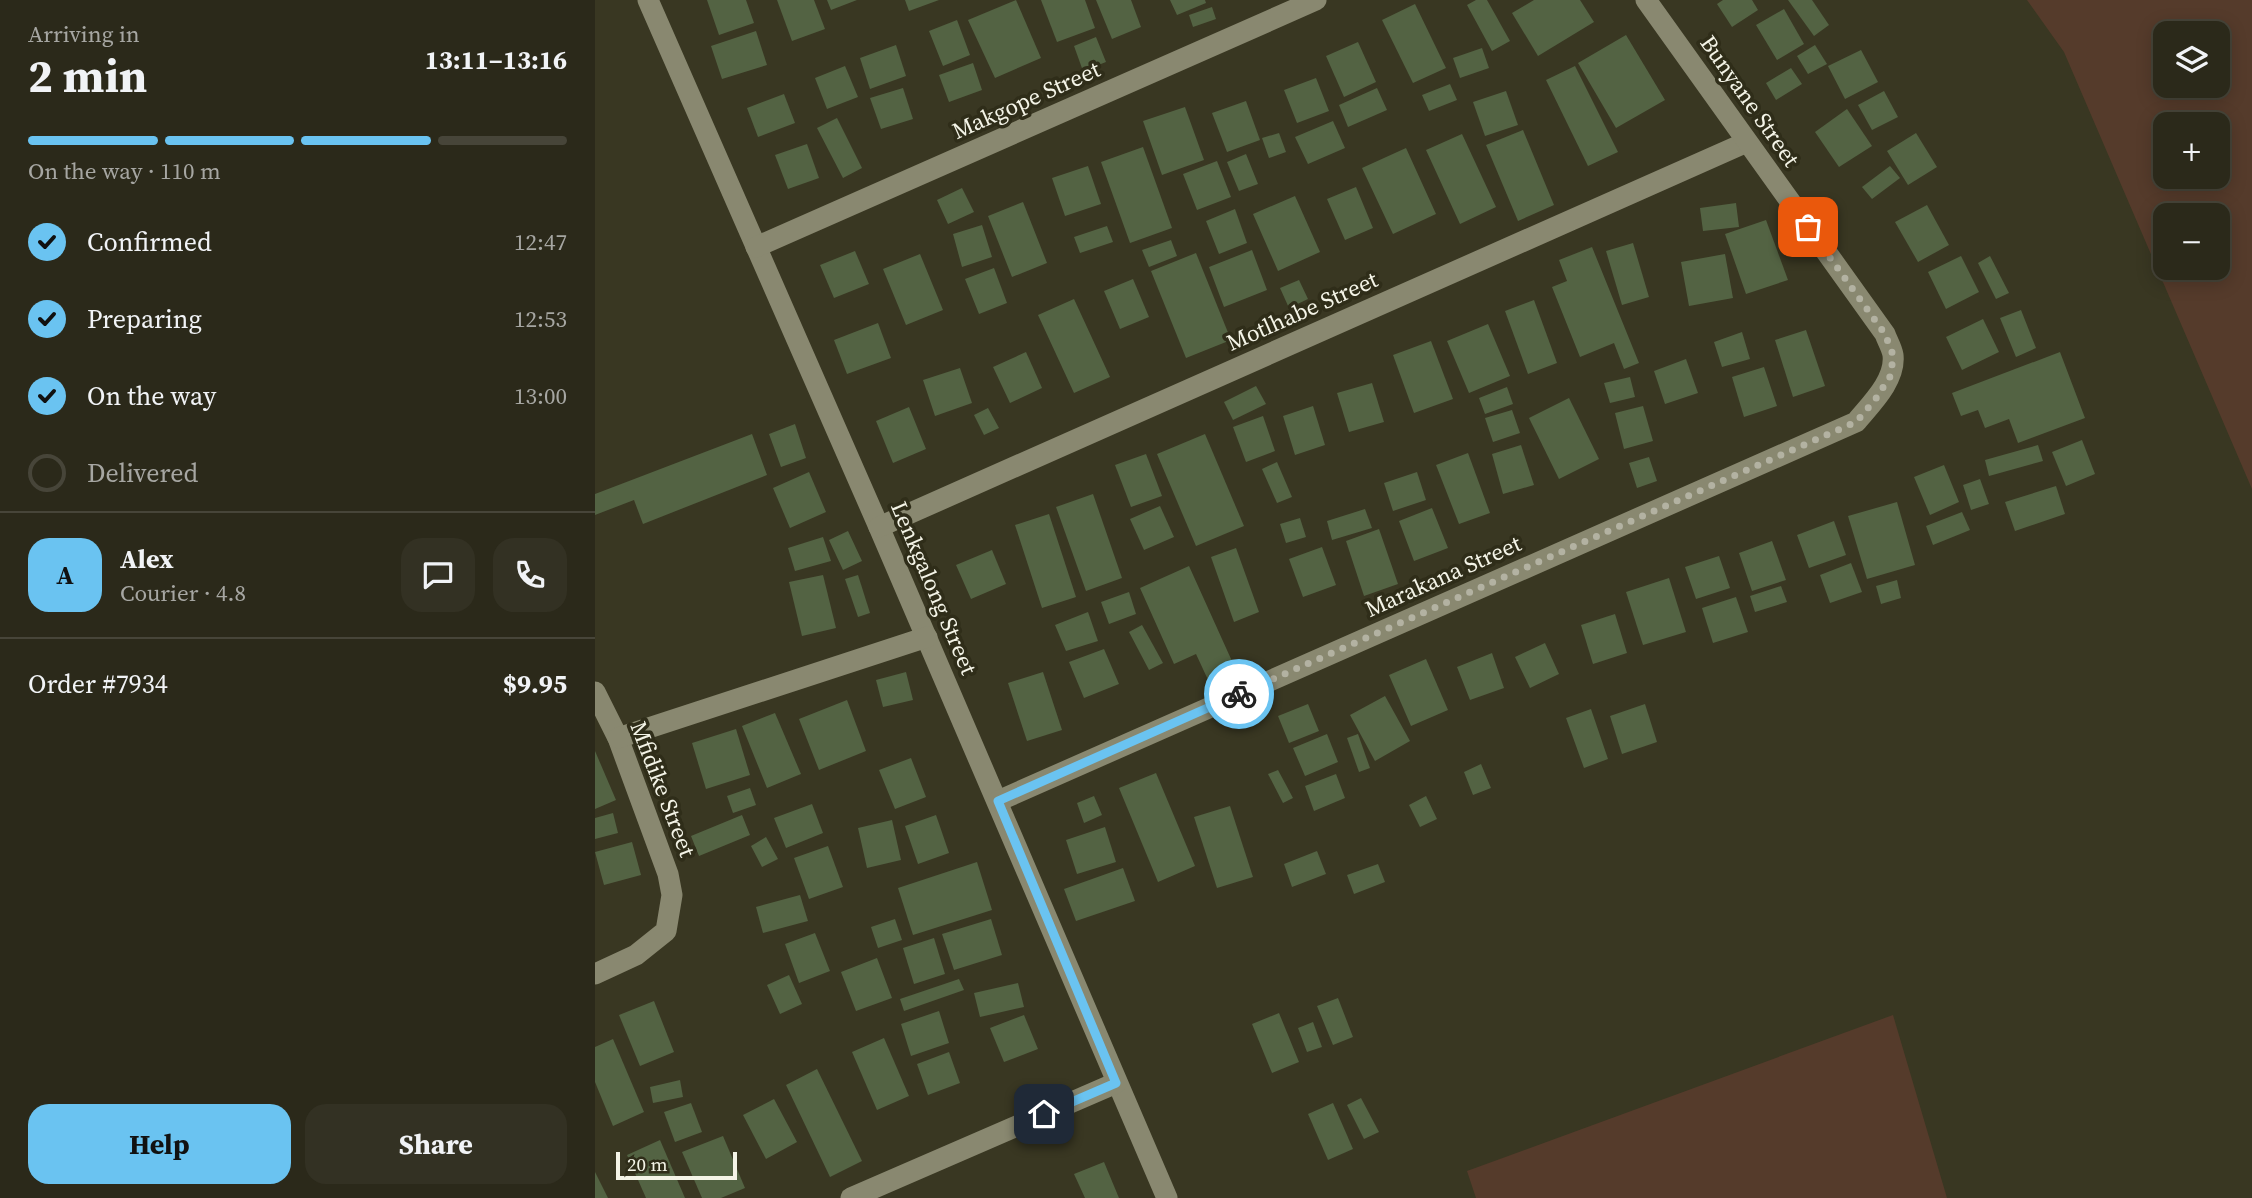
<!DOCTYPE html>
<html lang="en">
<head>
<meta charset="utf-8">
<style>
  body { margin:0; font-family:"Source Serif 4",serif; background:#333123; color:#f1f3f6; height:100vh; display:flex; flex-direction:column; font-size:26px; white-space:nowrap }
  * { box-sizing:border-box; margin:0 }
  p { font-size:23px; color:#a6a6a2 }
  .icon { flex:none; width:38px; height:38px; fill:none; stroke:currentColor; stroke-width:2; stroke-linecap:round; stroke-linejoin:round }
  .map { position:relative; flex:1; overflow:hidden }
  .panel { display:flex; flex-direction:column; background:#2b291a; width:595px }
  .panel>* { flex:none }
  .controls { position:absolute; left:1558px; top:21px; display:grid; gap:14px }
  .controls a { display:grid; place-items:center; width:77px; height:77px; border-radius:14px; background:#2b291a; box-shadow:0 4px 18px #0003,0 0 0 2px #474539; font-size:35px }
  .scale { position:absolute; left:21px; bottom:18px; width:121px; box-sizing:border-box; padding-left:7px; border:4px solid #f4f4e7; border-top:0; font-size:19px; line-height:24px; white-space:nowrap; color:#f4f4e7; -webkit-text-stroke:5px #2f2d19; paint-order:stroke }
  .pin { position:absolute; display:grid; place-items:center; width:60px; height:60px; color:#fff; margin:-30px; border-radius:14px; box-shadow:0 4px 10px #0006 }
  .courier { position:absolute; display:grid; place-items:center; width:70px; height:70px; margin:-35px; border:5px solid #6ac3f1; border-radius:50%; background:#fff; color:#222; box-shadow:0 2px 9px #0007 }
  .overview em { font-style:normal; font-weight:700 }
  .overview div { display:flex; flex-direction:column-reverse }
  .overview { display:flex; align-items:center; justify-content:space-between; height:119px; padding:0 28px }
  h1 { font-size:46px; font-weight:700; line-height:52px }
  .bar { display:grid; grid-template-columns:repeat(4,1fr); gap:10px 7px; align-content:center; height:84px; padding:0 28px }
  .bar i { height:9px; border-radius:5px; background:#474539 }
  .bar .selected { background:#6ac3f1 }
  .bar p { grid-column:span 4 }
  .line { display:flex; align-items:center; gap:18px; padding:0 28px; border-top:2px solid #474539 }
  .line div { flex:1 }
  .round { display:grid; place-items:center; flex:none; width:74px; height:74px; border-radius:21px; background:#333123 }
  ol { padding:0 28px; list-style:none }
  li { display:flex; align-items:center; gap:21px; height:77px }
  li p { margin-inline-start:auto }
  li .icon { padding:7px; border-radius:50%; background:#6ac3f1; color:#111; stroke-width:4 }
  li:last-child { color:#a6a6a2 }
  li i { width:38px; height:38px; border:4px solid #474539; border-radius:50% }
  .primary-button { display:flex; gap:14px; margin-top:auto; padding:14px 28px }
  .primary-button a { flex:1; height:80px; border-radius:21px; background:#6ac3f1; color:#111; font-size:28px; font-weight:700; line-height:80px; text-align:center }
  .primary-button a+a { background:#333123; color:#f1f3f6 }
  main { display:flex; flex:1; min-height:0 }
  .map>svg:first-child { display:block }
</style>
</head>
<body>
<main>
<section class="panel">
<div class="overview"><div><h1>2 min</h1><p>Arriving in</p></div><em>13:11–13:16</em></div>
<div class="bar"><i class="selected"></i><i class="selected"></i><i class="selected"></i><i></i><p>On the way · 110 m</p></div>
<ol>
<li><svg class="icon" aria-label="check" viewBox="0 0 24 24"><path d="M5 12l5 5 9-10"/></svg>Confirmed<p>12:47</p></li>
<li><svg class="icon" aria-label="check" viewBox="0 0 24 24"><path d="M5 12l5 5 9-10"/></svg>Preparing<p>12:53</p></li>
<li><svg class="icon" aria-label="check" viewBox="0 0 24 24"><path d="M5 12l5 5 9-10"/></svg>On the way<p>13:00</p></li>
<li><i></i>Delivered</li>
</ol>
<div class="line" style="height:126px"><b class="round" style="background:#6ac3f1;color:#111">A</b><div><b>Alex</b><p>Courier · 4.8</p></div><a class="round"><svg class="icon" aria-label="chat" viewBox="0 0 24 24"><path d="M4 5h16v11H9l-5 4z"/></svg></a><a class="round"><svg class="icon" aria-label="phone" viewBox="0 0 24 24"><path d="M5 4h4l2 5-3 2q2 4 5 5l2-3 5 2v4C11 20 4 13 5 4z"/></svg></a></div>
<div class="line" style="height:91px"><div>Order #7934</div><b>$9.95</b></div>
<div class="primary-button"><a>Help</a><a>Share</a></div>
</section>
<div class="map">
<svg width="1657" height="1198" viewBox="0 0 1657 1198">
  <rect width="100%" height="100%" fill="#393722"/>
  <g fill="#553b2b" fill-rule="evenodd">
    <path d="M1432 0H1657V489L1469 52ZM1570 33H1622V86H1570ZM1570 124H1622V177H1570ZM1570 215H1622V268H1570Z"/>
    <polygon points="1298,1015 1352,1198 881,1198 872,1171"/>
  </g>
  <g fill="#536343">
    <polygon points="112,0 151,0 159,23 124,35"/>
    <polygon points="182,0 219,0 230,29 197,41"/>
    <polygon points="232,0 262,0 236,10"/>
    <polygon points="310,0 344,0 314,11"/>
    <polygon points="421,0 446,58 400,78 373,20"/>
    <polygon points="446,0 490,0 500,28 462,42"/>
    <polygon points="501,0 536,0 546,27 517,39"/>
    <polygon points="575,0 610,0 611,3 582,15"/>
    <polygon points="881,0 892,0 915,41 897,51 872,5"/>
    <polygon points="939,0 985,0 999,22 943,56 917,13"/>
    <polygon points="1128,0 1157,0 1163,10 1137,27 1122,4"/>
    <polygon points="1193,0 1217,0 1234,25 1219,36"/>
    <polygon points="820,4 851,68 818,83 787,20"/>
    <polygon points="617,7 621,19 598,27 594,15"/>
    <polygon points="1189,9 1209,44 1182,60 1161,25"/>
    <polygon points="362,20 375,55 348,66 334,31"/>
    <polygon points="161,31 172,65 127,79 116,46"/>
    <polygon points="1031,35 1070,100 1021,128 983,63"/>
    <polygon points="501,37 511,62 488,71 479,46"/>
    <polygon points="763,42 781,82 749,97 731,56"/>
    <polygon points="301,45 311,76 275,89 265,58"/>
    <polygon points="1220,45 1232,64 1213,74 1202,56"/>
    <polygon points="887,48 894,68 865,78 858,58"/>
    <polygon points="1266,50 1283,82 1250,99 1233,66"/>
    <polygon points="378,63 387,90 354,102 344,75"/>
    <polygon points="250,66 263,97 232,109 220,78"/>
    <polygon points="980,66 1023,152 993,166 951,80"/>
    <polygon points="1196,68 1207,84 1181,100 1171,83"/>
    <polygon points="721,78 734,111 702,123 689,90"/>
    <polygon points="855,84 862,100 834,111 827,95"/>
    <polygon points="308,88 318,119 286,129 275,98"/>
    <polygon points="782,88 792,110 753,127 744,105"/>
    <polygon points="911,91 923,125 890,136 878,102"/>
    <polygon points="1289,91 1303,117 1277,130 1263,105"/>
    <polygon points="189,94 200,123 163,137 152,108"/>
    <polygon points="651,101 665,140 632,152 617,113"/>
    <polygon points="590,107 609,160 567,175 548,121"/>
    <polygon points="1252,109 1277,146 1244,167 1220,132"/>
    <polygon points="242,118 267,168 248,178 222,128"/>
    <polygon points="738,121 750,148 713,164 700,137"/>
    <polygon points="928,130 959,205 923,221 891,145"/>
    <polygon points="684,133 691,152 674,158 667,138"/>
    <polygon points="1321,133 1342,167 1313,185 1292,151"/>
    <polygon points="867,134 901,207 865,224 831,150"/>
    <polygon points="212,144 224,178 193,189 180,155"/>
    <polygon points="548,147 577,228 535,243 506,162"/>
    <polygon points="811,148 841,214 798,234 767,168"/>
    <polygon points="651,154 663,184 644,191 632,162"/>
    <polygon points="622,161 636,197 602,210 588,174"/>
    <polygon points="493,166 506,204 470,216 457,178"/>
    <polygon points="1295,166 1305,178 1277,199 1267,187"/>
    <polygon points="761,187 778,228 750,240 732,199"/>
    <polygon points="367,188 379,212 353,224 342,200"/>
    <polygon points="700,196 725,252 683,271 658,214"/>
    <polygon points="428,202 452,263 417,277 393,216"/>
    <polygon points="1141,203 1144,227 1108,231 1105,208"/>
    <polygon points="1332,205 1354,245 1323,262 1300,222"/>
    <polygon points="640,209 652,243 624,254 611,221"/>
    <polygon points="1171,220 1193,280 1151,294 1130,234"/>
    <polygon points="387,225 397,257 367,267 358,234"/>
    <polygon points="512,226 518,242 485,253 479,237"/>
    <polygon points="576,240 582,256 554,267 547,250"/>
    <polygon points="1038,243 1054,297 1027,305 1011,251"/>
    <polygon points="997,247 1044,363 1029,369 1019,343 985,357 957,287 972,281 964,260"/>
    <polygon points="657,250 672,290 629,307 614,267"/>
    <polygon points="260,251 274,284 239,298 225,265"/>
    <polygon points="601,253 636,340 591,358 556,271"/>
    <polygon points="325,254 348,310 311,325 288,269"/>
    <polygon points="1130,254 1138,298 1094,306 1086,262"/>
    <polygon points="1366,256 1384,292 1351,309 1333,272"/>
    <polygon points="1395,256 1414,293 1401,299 1383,263"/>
    <polygon points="399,268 412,303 384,314 370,279"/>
    <polygon points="538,279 554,317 525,329 509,291"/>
    <polygon points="704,280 713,299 694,308 685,288"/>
    <polygon points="479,299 515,377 479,393 443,315"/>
    <polygon points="939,300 962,363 933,374 910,311"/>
    <polygon points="1426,310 1441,348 1421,357 1405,318"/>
    <polygon points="1388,319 1404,352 1367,370 1351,337"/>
    <polygon points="283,323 296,358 252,374 239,340"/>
    <polygon points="893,324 915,376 874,393 852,341"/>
    <polygon points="1211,330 1230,386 1198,397 1180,340"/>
    <polygon points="1147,332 1155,359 1127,367 1119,342"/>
    <polygon points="836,341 858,399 819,413 798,355"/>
    <polygon points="431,352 447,388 415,403 398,367"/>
    <polygon points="1465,352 1490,418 1423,443 1414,419 1390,428 1383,410 1366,416 1357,393"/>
    <polygon points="1091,359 1103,393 1070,404 1059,371"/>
    <polygon points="1169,367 1182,406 1149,417 1137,377"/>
    <polygon points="365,368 377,403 340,416 328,380"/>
    <polygon points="1035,377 1040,397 1015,403 1009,383"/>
    <polygon points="777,383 789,422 754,432 742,393"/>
    <polygon points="661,386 671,404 638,420 629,402"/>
    <polygon points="912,387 918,404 890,414 884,398"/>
    <polygon points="974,398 1004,459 964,479 934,418"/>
    <polygon points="718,406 730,445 700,455 688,416"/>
    <polygon points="1048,406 1058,441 1029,449 1020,413"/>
    <polygon points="314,407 331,449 298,463 281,421"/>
    <polygon points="393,408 404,428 389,435 379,415"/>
    <polygon points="917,410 925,433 898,442 890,418"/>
    <polygon points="668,416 680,451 651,462 638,427"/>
    <polygon points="200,424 211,458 186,467 174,434"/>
    <polygon points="157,434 172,475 48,524 39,500 0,515 0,494"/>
    <polygon points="610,434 649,526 601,546 562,454"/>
    <polygon points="1487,440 1500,474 1471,486 1457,452"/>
    <polygon points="926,445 939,485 908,494 897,454"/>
    <polygon points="1443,445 1448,461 1394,476 1390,460"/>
    <polygon points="873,453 895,513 864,524 841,465"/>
    <polygon points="551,454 567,496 536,507 520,465"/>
    <polygon points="1054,457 1062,481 1042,488 1034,463"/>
    <polygon points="682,462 697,497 682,503 667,469"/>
    <polygon points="1349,465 1364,502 1335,515 1319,477"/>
    <polygon points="214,472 231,512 195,528 178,488"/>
    <polygon points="822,472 831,500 798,511 789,483"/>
    <polygon points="1385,479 1394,504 1376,510 1368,485"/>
    <polygon points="1461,486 1470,514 1420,531 1410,502"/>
    <polygon points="498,494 527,578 491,591 461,507"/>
    <polygon points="1302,502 1320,565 1272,579 1253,516"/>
    <polygon points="565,506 579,537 549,550 535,519"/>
    <polygon points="837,508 853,548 819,561 804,521"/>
    <polygon points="770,509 777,528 737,540 732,521"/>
    <polygon points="1367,512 1375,530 1338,545 1331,526"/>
    <polygon points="454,514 481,597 447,608 420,525"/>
    <polygon points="705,518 711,537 691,543 685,524"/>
    <polygon points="1239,521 1251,555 1214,568 1202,535"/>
    <polygon points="784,529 803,584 769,596 751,541"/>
    <polygon points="253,531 267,561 248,570 234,540"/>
    <polygon points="228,537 236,561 200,571 193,548"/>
    <polygon points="1177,541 1191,580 1157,591 1144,553"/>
    <polygon points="727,547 741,585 708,597 694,559"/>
    <polygon points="641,548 664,612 639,622 616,557"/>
    <polygon points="397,550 411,584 376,599 361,565"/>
    <polygon points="1124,556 1135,588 1101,599 1090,567"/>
    <polygon points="1256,563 1267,592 1235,603 1225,575"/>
    <polygon points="594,566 641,670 614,682 601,654 579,664 545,588"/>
    <polygon points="228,575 241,628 207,636 194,582"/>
    <polygon points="263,575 275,613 263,617 250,579"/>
    <polygon points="1074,578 1091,632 1048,645 1031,592"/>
    <polygon points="1302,580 1306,598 1286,604 1281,586"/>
    <polygon points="1186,586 1192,602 1160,612 1155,596"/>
    <polygon points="534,592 541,614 514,624 506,602"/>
    <polygon points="1141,597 1153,632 1118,643 1107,608"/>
    <polygon points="493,612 503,641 471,651 460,625"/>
    <polygon points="1020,614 1032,653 998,664 986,625"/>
    <polygon points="547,625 568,663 554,670 534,632"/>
    <polygon points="950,643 964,674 935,688 920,657"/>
    <polygon points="509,649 524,684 489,698 474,662"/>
    <polygon points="897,653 909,688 875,700 862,667"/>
    <polygon points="831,659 853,710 816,726 794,675"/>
    <polygon points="311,672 318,700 288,707 281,680"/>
    <polygon points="448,672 467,730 432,741 413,683"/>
    <polygon points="790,696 815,741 780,761 755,715"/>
    <polygon points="252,700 271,751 224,770 204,719"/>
    <polygon points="713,704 724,731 694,743 683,716"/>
    <polygon points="1050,704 1062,742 1027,754 1015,716"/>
    <polygon points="996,709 1013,759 989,768 971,718"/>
    <polygon points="180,713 206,774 172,788 147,726"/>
    <polygon points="141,729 155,775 111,789 97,743"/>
    <polygon points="732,734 743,762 710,776 698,748"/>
    <polygon points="763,734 775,768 764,772 752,738"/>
    <polygon points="0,751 21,800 0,809"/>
    <polygon points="316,758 331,797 300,809 284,770"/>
    <polygon points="886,764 896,788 878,795 869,772"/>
    <polygon points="683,770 698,798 688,803 673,774"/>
    <polygon points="561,773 600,866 563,882 524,788"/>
    <polygon points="741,774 750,798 719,811 710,786"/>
    <polygon points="155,788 161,805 138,813 132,796"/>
    <polygon points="499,796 507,815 489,823 482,803"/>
    <polygon points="831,796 842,819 825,827 814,805"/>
    <polygon points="217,804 228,833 191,848 179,818"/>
    <polygon points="635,806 658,877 622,888 599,817"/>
    <polygon points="18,813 23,833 0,839 0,818"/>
    <polygon points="147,815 155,835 104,856 96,836"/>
    <polygon points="341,815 354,853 323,864 310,826"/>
    <polygon points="297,820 306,860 272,868 263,828"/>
    <polygon points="510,827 521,862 482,874 471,840"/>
    <polygon points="171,837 183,859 167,867 156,846"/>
    <polygon points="37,842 46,875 9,885 0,852"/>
    <polygon points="233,846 248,887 214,899 199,858"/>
    <polygon points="722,851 731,874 697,887 689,864"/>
    <polygon points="382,862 397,910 318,935 303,888"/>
    <polygon points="783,864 790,882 759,894 752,875"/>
    <polygon points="528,868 540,901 481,921 469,889"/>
    <polygon points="205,895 213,921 168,933 161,907"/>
    <polygon points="300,919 307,940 283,948 276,927"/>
    <polygon points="396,919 407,955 359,970 347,934"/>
    <polygon points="220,933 235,971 204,983 190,944"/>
    <polygon points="339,938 350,974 319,984 308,948"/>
    <polygon points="282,958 297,998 261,1011 246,972"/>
    <polygon points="194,975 207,1004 185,1014 172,985"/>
    <polygon points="364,979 369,990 309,1011 305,999"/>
    <polygon points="423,983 429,1007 385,1017 379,993"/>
    <polygon points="743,998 758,1037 738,1045 722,1006"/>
    <polygon points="59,1001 79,1052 45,1066 24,1015"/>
    <polygon points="344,1011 354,1043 316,1056 306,1024"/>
    <polygon points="684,1013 704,1062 677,1073 657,1024"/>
    <polygon points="429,1015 443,1049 409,1062 395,1028"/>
    <polygon points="718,1022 727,1047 712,1052 703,1028"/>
    <polygon points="289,1038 314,1096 282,1110 257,1052"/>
    <polygon points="18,1039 49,1112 18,1126 0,1082 0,1047"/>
    <polygon points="354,1052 365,1083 333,1095 322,1064"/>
    <polygon points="222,1069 267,1161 235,1177 191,1085"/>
    <polygon points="85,1080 88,1097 58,1103 55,1087"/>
    <polygon points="766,1098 784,1132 769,1139 752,1105"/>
    <polygon points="179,1099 202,1142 171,1159 148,1115"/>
    <polygon points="96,1103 107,1132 80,1142 69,1112"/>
    <polygon points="738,1103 758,1149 733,1160 713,1114"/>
    <polygon points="128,1136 150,1188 126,1198 107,1198 87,1152"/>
    <polygon points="65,1140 90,1198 51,1198 32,1155"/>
    <polygon points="509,1162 524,1198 490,1198 479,1174"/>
    <polygon points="0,1172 13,1198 0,1198"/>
  </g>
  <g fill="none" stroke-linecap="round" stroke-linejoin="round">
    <g stroke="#898870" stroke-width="21">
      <polyline points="53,0 284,527 572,1198"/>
      <polyline points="161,247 721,0"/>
      <polyline points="284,527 1152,142"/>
      <polyline points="0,692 23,738 73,874 77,895 71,931 41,955 0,974"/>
      <polyline points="23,738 332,637"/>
      <path d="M403 801 1261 422C1276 404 1301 380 1298 355 1297 348 1292 340 1290 334L1051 0"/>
      <polyline points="256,1198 521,1083"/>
    </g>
  </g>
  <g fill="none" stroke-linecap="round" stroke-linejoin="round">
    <polyline stroke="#b3b2a2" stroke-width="7" stroke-dasharray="0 12.6" points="644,694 1261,422 1280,400 1296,375 1298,355 1290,334 1213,227"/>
    <polyline stroke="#6ac3f1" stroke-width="9" points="449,1114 521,1083 403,801 644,694"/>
  </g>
  <g text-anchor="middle" stroke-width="7" stroke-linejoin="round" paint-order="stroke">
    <g font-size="23" fill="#f4f4e7" stroke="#2f2d19">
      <text transform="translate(431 100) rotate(-24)" y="8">Makgope Street</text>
      <text transform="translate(1155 101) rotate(55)" y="8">Bunyane Street</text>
      <text transform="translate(707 311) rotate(-24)" y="8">Motlhabe Street</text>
      <text transform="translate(848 576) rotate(-24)" y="8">Marakana Street</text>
      <text transform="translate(339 588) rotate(67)" y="8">Lenkgalong Street</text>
      <text transform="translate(68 789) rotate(69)" y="8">Mfidike Street</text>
    </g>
  </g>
</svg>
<div class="controls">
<a><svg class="icon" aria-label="layers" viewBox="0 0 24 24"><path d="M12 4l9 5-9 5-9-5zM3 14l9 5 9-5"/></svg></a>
<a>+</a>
<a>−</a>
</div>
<div class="scale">20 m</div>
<div class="pin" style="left:1213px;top:227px;background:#ea580c"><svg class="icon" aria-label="bag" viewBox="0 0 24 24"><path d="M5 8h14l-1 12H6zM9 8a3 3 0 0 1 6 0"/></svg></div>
<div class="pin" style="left:449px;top:1114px;background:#1f2937"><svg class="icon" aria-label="home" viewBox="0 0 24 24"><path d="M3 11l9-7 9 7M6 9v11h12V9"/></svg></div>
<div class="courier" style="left:644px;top:694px"><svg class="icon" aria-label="bike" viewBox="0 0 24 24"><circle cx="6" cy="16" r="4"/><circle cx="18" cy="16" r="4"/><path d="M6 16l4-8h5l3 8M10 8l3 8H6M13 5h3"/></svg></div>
</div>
</main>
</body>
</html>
